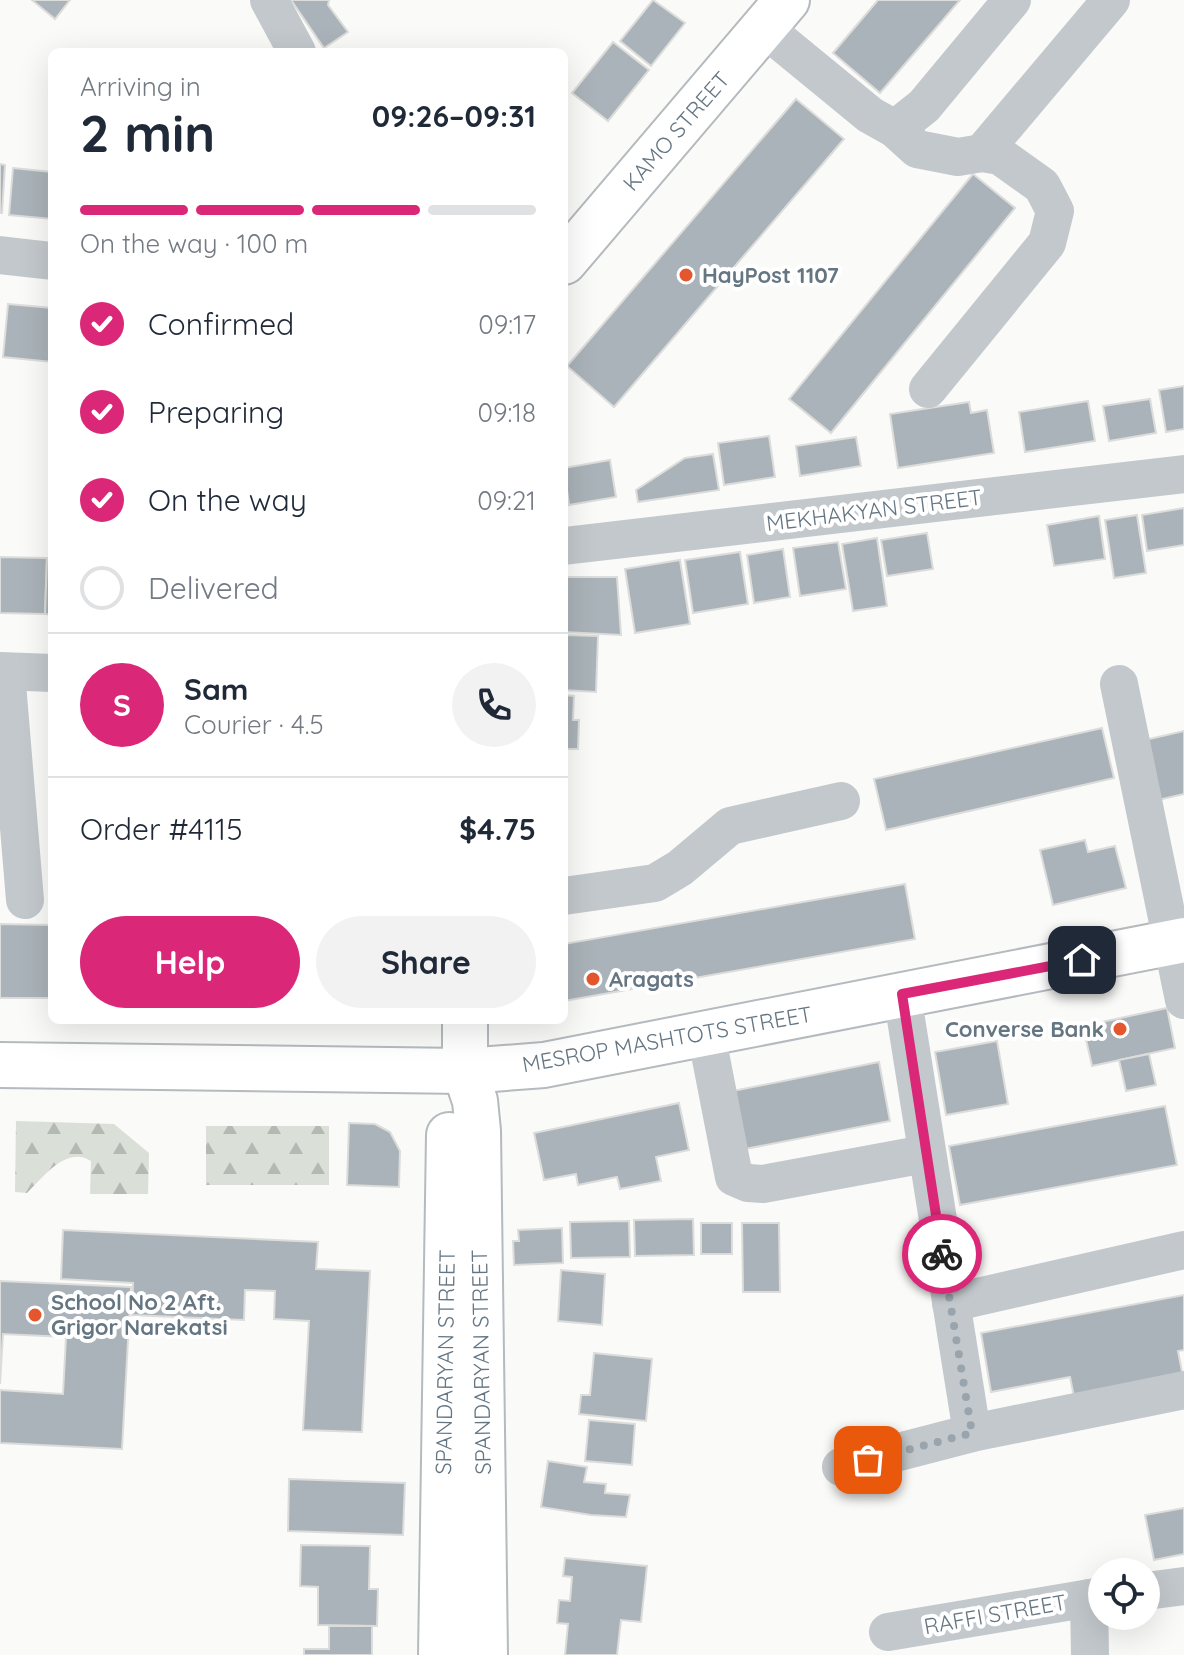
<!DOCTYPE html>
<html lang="en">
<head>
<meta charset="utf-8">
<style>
  body { margin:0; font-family:Quicksand,sans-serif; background:#f2f2f3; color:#1f2937; height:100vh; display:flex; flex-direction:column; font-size:30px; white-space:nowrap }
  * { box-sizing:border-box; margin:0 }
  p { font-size:26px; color:#747a83 }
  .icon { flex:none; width:44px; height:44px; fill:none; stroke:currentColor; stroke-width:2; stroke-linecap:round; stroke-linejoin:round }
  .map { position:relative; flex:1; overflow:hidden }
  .panel { position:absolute; left:48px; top:48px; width:520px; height:976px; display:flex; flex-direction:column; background:#fff; border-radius:12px; box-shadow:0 8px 32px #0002 }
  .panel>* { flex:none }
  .controls { position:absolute; left:1088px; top:1558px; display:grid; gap:16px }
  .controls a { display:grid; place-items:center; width:72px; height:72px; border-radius:50%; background:#fff; box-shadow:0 8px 32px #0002; font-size:40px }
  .pin { position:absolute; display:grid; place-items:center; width:68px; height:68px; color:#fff; margin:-34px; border-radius:16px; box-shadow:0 4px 12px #0006 }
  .courier { position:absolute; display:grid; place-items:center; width:80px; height:80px; margin:-40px; border:6px solid #db2777; border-radius:50%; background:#fff; color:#222; box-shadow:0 2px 10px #0007 }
  .summary em { font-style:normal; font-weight:800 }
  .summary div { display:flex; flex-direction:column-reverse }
  .summary { display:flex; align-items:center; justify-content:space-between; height:136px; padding:0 32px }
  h1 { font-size:52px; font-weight:800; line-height:60px }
  .bar { display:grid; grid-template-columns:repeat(4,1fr); gap:12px 8px; align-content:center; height:96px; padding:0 32px }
  .bar i { height:10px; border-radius:6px; background:#e0e1e3 }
  .bar .on { background:#db2777 }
  .bar p { grid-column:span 4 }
  .line { display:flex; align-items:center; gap:20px; padding:0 32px; border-top:2px solid #e0e1e3 }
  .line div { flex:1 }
  .round { display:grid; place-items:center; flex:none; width:84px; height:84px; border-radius:42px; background:#f2f2f3 }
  ol { padding:0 32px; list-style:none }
  li { display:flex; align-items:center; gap:24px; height:88px }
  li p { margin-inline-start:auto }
  li .icon { padding:8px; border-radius:50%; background:#db2777; color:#fff; stroke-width:4 }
  li:last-child { color:#747a83 }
  li i { width:44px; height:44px; border:4px solid #e0e1e3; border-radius:50% }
  .cta { display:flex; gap:16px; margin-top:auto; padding:16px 32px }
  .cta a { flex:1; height:92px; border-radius:48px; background:#db2777; color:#fff; font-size:32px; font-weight:800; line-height:92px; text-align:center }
  .cta a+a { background:#f2f2f3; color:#1f2937 }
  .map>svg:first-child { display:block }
</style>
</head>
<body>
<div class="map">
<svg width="1184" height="1655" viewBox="0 0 1184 1655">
  <defs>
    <pattern id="forest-firs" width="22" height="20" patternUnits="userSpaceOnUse" patternTransform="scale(2)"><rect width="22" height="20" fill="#dadfd7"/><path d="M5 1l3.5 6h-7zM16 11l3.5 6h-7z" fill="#b4b9b4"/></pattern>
  </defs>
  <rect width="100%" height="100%" fill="#fafaf8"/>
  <g fill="url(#forest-firs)">
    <path d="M16 1121 114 1124 149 1153 148 1194H90L91 1161C67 1145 43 1177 27 1193L15 1192Z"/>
    <rect x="206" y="1126" width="123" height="59"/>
  </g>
  <g fill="#aab3b9" stroke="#dcdcda" stroke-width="2">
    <polygon points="32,0 70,0 55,19"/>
    <polygon points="291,0 329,0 328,5 348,32 324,48"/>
    <polygon points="653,0 685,23 651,66 620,41"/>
    <polygon points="878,0 960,0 880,93 833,53"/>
    <polygon points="613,42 649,70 608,121 572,93"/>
    <polygon points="796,99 844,139 614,407 567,366"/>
    <polygon points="0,164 5,165 2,213 0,213"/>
    <polygon points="13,168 52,172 52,219 9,215"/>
    <polygon points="973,174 1015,208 831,433 789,399"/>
    <polygon points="8,304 52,308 52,362 3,357"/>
    <polygon points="1184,386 1184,429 1166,432 1159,390"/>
    <polygon points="1150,399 1156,433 1109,441 1103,406"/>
    <polygon points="1088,401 1095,441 1025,452 1019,412"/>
    <polygon points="969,402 971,413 987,410 994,453 898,468 890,414"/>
    <polygon points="769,436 775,477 724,485 718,443"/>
    <polygon points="856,437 861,466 800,476 796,446"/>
    <polygon points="713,454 719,490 638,502 636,490 685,458"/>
    <polygon points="610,460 616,497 569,505 564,468"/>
    <polygon points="1184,508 1184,545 1147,551 1142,515"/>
    <polygon points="1137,515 1146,573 1114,578 1105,520"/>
    <polygon points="1099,516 1105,559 1054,566 1047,525"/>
    <polygon points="927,533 933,569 887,576 881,540"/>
    <polygon points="877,538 887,606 853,611 842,544"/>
    <polygon points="838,542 846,589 800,596 793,548"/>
    <polygon points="783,549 790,597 754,603 747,555"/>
    <polygon points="740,552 748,604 693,613 685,560"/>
    <polygon points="0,557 47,558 45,614 0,613"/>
    <polygon points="47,558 52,559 52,615 45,614"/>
    <polygon points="680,560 690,624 635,633 625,569"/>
    <polygon points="564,577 617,577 621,635 564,632"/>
    <polygon points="564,635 598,636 596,692 564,690"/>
    <polygon points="564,695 574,696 573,720 579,720 578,749 564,749"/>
    <polygon points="1102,728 1114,778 886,830 874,779"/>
    <polygon points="1184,731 1184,794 1158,800 1145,740"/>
    <polygon points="564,820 567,820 565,871 564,871"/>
    <polygon points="1085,840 1088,852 1115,846 1126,888 1053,905 1040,850"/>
    <polygon points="905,884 915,939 564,1001 564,944"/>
    <polygon points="0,924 52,925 52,998 0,998"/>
    <polygon points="1167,1008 1175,1048 1092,1066 1083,1026"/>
    <polygon points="997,1041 1008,1104 946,1115 935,1052"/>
    <polygon points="1149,1054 1156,1085 1126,1091 1119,1060"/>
    <polygon points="879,1062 890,1121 740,1150 728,1092"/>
    <polygon points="679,1103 689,1150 656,1157 661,1181 620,1189 617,1177 578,1185 576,1174 544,1180 534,1133"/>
    <polygon points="1165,1106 1177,1165 960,1205 949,1146"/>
    <polygon points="349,1123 375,1124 390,1132 400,1151 399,1187 347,1185"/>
    <polygon points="693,1219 694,1255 635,1256 634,1220"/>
    <polygon points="629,1221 630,1257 571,1258 570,1222"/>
    <rect x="701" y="1223" width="31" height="31"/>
    <polygon points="742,1223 779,1223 780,1292 743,1292"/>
    <polygon points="562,1228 563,1263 514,1265 513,1241 519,1241 518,1230"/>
    <polygon points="63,1230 318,1242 316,1269 370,1271 362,1432 303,1430 309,1321 274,1319 275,1291 245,1290 244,1320 132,1315 133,1283 61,1279"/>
    <polygon points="561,1270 605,1274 602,1325 558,1321"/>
    <polygon points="0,1281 131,1287 122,1449 0,1443 0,1390 63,1394 66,1337 3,1334 0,1384"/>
    <polygon points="1184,1295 1184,1350 1178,1351 1183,1377 1074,1397 1070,1377 991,1392 981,1333"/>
    <polygon points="594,1353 652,1359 646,1421 579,1414 581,1395 590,1395"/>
    <polygon points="589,1420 635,1424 632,1465 585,1461"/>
    <polygon points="548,1461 587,1467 584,1482 606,1484 605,1493 630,1495 626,1517 591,1515 541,1507"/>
    <polygon points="289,1479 405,1483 403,1535 288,1531"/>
    <polygon points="1184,1508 1184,1554 1154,1560 1145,1515"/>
    <polygon points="301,1545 370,1546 369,1589 378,1589 377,1626 318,1625 318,1587 300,1586"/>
    <polygon points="565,1558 647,1566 641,1622 621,1620 617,1655 565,1655 568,1624 557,1623 559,1600 570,1601 572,1577 563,1576"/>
    <polygon points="329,1626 372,1626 372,1655 304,1655 304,1649 329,1649"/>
  </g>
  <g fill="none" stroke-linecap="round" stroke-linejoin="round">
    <g stroke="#b5babe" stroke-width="48">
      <g id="major">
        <polyline points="564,262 787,0"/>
        <polyline points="465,1020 465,1071 475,1101 478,1131 485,1655"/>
        <polyline points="0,1065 465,1071 544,1065 1184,940"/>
        <polyline points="441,1655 449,1135"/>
      </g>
    </g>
    <g stroke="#c3c8cc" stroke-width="38">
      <polyline points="269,0 297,52"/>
      <polyline points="764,28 870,115 895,129 924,106 1012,0"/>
      <polyline points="895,129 917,149 958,157 982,153 1000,156 1042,186 1055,211 1047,243 928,389"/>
      <polyline points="982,153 1111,0"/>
      <polyline points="0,255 52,261"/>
      <polyline points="564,546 1184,474"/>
      <polyline points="0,671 52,673"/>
      <polyline points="6,672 25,900"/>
      <polyline points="1119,684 1184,1000"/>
      <polyline points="564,896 655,883 680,868 730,826 841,801"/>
      <polyline points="902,994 972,1433"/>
      <polyline points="706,1033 734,1177 748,1183 763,1184 925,1154"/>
      <polyline points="951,1303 1184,1250"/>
      <polyline points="841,1467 972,1433 1184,1390"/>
      <polyline points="1146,1591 1184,1586"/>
      <polyline points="1089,1598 1090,1655"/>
      <polyline points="888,1632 1102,1596"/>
    </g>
    <use href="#major" stroke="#fff" stroke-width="44"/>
  </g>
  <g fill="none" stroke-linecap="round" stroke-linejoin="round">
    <polyline stroke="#99a4ac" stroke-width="8" stroke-dasharray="0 14.4" points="868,1460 972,1433 942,1254"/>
    <polyline stroke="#db2777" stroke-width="10" points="942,1254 902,994 1082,960"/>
  </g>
  <g fill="#e4572e" stroke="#fff" stroke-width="3">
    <circle cx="686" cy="275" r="8"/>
    <circle cx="593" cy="979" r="8"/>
    <circle cx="1120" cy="1029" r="8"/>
    <circle cx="35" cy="1315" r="8"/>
  </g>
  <g text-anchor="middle" stroke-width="8" stroke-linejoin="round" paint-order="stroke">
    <g font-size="22" fill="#657683" stroke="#fff">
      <text transform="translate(676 131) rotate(-49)" y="8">KAMO STREET</text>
      <text transform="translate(874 510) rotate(-7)" y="8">MEKHAKYAN STREET</text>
      <text transform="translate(667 1039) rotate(-10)" y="8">MESROP MASHTOTS STREET</text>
      <text transform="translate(445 1362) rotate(-89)" y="8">SPANDARYAN STREET</text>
      <text transform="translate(481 1362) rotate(-91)" y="8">SPANDARYAN STREET</text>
      <text transform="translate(995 1614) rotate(-10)" y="8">RAFFI STREET</text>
    </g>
    <g font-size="22" font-weight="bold" fill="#657683" stroke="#fff" text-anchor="start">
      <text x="702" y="283">HayPost 1107</text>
      <text x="609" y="987">Aragats</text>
      <text x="1104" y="1037" text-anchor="end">Converse Bank</text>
      <text x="51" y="1310">School No 2 Aft.<tspan x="51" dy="25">Grigor Narekatsi</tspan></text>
    </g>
  </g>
</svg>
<div class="controls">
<a><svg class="icon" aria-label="locate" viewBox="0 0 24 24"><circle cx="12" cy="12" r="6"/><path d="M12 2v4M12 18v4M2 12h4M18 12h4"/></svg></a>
</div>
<div class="pin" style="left:868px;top:1460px;background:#ea580c"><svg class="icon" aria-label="bag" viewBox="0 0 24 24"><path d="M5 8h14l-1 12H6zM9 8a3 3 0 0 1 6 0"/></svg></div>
<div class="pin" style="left:1082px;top:960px;background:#1f2937"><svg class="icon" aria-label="home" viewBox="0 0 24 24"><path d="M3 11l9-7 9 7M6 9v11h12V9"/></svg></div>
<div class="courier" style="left:942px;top:1254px"><svg class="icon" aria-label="bike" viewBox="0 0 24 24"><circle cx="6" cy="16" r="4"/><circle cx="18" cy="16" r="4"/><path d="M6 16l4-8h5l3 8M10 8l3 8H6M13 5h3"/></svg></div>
<section class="panel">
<div class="summary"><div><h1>2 min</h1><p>Arriving in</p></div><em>09:26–09:31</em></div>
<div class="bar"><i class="on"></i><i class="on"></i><i class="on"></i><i></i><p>On the way · 100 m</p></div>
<ol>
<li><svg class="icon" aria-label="check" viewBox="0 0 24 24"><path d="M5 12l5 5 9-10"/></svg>Confirmed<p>09:17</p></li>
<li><svg class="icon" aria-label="check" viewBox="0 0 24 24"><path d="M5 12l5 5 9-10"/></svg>Preparing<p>09:18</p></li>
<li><svg class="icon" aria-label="check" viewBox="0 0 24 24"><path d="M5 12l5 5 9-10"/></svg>On the way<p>09:21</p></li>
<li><i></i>Delivered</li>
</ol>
<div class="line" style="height:144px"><b class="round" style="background:#db2777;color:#fff">S</b><div><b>Sam</b><p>Courier · 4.5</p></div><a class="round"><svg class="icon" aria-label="phone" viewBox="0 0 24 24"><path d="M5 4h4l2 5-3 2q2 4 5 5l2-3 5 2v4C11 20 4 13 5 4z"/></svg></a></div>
<div class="line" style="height:104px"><div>Order #4115</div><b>$4.75</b></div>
<div class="cta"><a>Help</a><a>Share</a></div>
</section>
</div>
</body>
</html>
